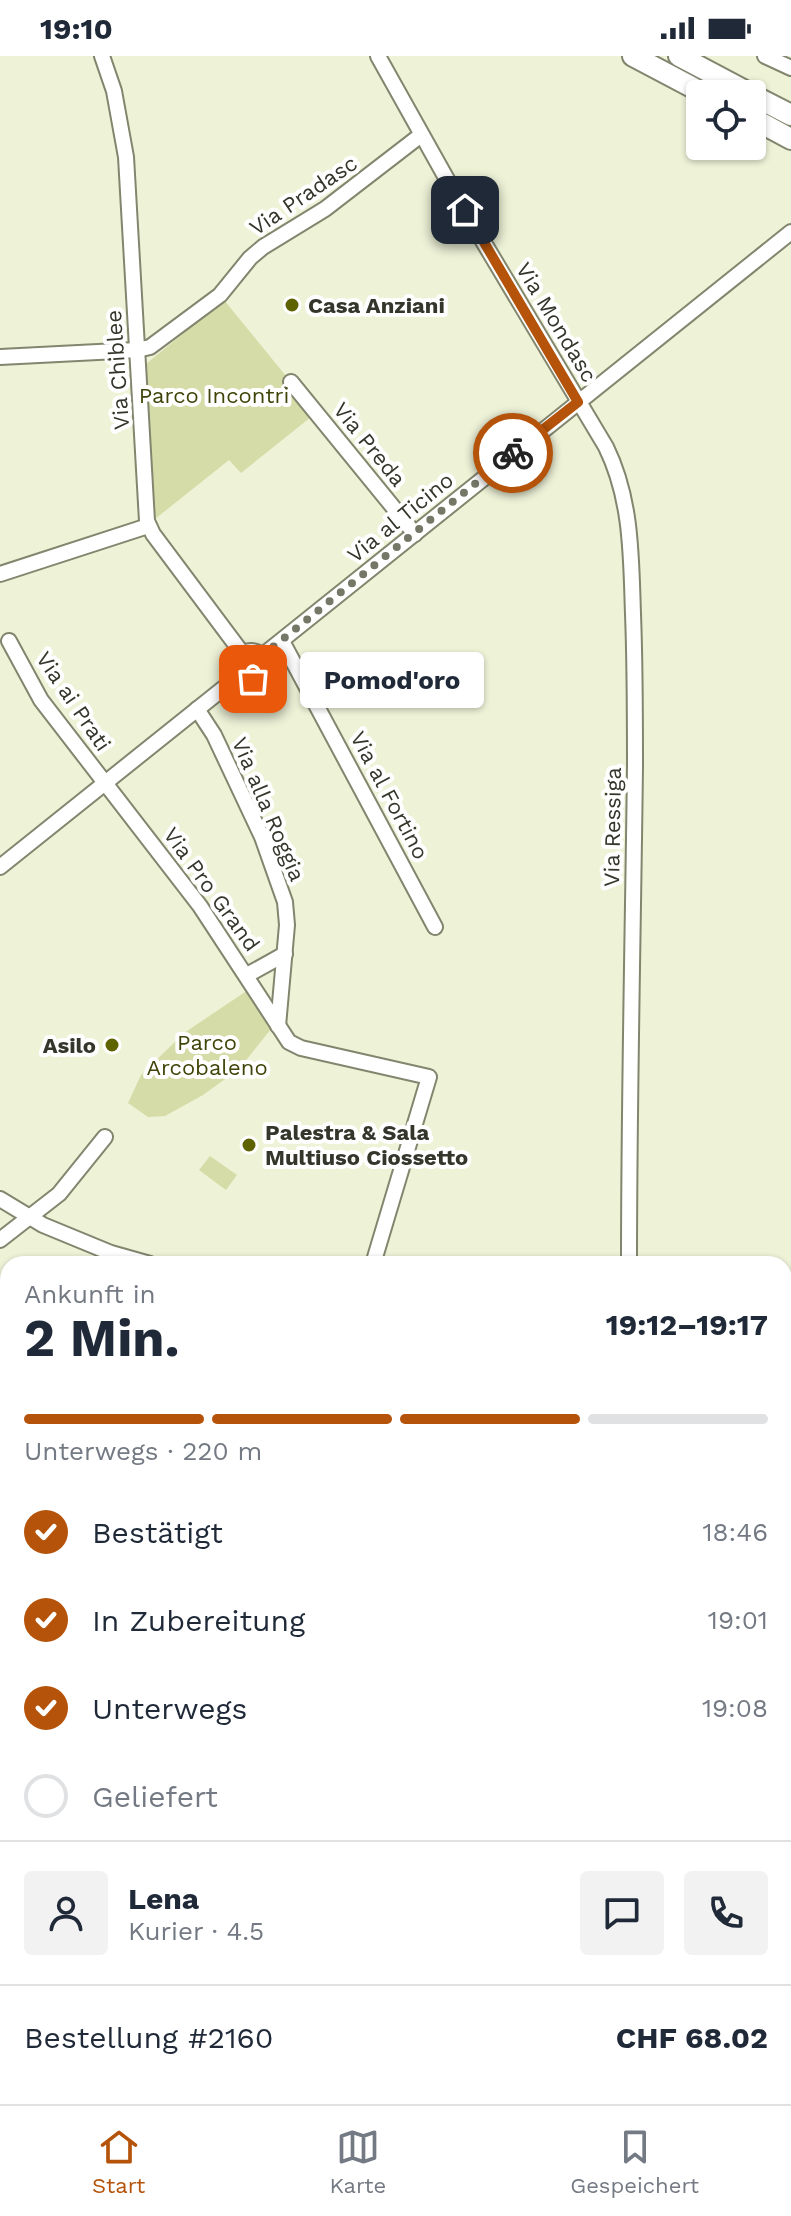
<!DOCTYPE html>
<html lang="de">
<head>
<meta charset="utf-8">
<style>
  body { margin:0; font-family:"Work Sans",sans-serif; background:#f2f2f3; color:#1f2937; height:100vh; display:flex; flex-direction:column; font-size:30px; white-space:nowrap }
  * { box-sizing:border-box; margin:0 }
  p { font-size:26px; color:#747a83 }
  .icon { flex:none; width:44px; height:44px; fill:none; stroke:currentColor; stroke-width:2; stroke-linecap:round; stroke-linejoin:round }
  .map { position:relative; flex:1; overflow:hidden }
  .details { position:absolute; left:0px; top:1200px; width:792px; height:848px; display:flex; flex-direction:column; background:#fff; border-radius:24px 24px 0 0; box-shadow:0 2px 6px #0004 }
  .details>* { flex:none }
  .fabs { position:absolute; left:686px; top:24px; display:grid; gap:16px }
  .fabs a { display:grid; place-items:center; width:80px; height:80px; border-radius:8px; background:#fff; box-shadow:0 2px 6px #0004; font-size:40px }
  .pin { position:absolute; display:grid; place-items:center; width:68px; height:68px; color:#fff; margin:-34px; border-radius:16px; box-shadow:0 4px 12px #0006 }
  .courier { position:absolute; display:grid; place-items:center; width:80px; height:80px; margin:-40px; border:6px solid #b45309; border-radius:50%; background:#fff; color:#222; box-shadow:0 2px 10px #0007 }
  .bubble { position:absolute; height:56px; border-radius:8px; background:#fff; box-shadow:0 2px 6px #0004; font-size:26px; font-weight:700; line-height:56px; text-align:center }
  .overview em { font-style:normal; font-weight:700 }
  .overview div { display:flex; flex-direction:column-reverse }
  .overview { display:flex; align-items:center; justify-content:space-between; height:136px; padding:0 24px }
  h1 { font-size:52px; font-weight:700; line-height:60px }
  .bar { display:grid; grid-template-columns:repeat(4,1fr); gap:12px 8px; align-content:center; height:96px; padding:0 24px }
  .bar i { height:10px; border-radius:6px; background:#e0e1e3 }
  .bar .active { background:#b45309 }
  .bar p { grid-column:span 4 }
  .line { display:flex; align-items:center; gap:20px; padding:0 24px; border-top:2px solid #e0e1e3 }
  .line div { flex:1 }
  .round { display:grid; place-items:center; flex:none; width:84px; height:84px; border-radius:8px; background:#f2f2f3 }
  ol { padding:0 24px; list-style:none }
  li { display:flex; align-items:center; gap:24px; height:88px }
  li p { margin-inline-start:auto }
  li .icon { padding:8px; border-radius:50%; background:#b45309; color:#fff; stroke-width:4 }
  li:last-child { color:#747a83 }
  li i { width:44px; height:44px; border:4px solid #e0e1e3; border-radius:50% }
  .status { display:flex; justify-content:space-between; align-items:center; height:56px; padding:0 40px; background:#fff; direction:ltr }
  .status svg { height:22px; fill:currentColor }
  .tabs { display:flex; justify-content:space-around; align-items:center; height:112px; border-top:2px solid #e0e1e3; background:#fff; font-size:22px; color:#747a83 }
  .tabs a { display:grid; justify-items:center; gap:4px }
  .tabs .active { color:#b45309 }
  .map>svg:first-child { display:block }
</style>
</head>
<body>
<div class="status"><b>19:10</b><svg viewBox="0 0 49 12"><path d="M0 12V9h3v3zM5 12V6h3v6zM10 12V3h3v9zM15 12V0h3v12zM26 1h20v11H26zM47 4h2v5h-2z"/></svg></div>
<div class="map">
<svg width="791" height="2048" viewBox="0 0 791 2048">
  <rect width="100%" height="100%" fill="#eef2d7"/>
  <g fill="#d5dca7">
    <polygon points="224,244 316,357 241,417 229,404 155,463 146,308"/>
    <polygon points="248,934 271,973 239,1013 203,1039 165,1060 148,1061 128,1047 141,1019 184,977"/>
    <polygon points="210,1100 237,1119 226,1134 199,1114"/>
  </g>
  <g fill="#aab267">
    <polygon points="8,1584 8,1674 0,1667 0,1598"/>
    <polygon points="0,1836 8,1841 8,2040 118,2040 111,2048 0,2048"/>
    <polygon points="163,2040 223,2040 213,2048 167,2048"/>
    <polygon points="296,2040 538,2040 547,2048 301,2048"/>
  </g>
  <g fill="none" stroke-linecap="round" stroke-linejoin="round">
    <g stroke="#83866e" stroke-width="18">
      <g id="minor">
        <polyline points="102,0 114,35 126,101 147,465 153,478 242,597"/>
        <path d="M378 0 459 145 606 391C632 444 631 501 633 558 635 609 635 659 635 710 633 876 629 1042 629 1208"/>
        <polyline points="765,0 791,12"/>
        <polyline points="0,301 137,294 150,291 220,239 250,202 263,191 325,153 421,79"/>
        <polyline points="291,326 415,478"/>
        <polyline points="0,518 148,470"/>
        <polyline points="9,585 41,644 200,850 289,986 301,992 429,1021 373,1208"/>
        <polyline points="282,585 435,871"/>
        <circle cx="251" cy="609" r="14"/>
        <polyline points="262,600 791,176"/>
        <polyline points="197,653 214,679 262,781 285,846 287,869 278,970"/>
        <polyline points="0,811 240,619"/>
        <polyline points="247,919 285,898"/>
        <polyline points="0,1143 43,1169 111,1197 150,1208"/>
        <polyline points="0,1184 59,1138 105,1081"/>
        <polyline points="0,1571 8,1594"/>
        <polyline points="0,1661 8,1661"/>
        <polyline points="0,1756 8,1769"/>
        <polyline points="0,1830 8,1835"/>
        <polyline points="0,1872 8,1881"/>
        <polyline points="45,2040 51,2048"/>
        <polyline points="60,2040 69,2048"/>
        <polyline points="116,2040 123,2048"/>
        <polyline points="290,2040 296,2048"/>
      </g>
    </g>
    <g stroke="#83866e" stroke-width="22">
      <g id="major">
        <polyline points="0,1293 8,1305"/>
        <polyline points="593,2040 599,2048"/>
      </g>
    </g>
    <g stroke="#83866e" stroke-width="24">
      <g id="highway">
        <polyline points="633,0 705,38"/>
        <polyline points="679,0 751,38"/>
        <polyline points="752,39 791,59"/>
        <polyline points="752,62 791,83"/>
      </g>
    </g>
    <use href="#minor" stroke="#fff" stroke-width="14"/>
    <use href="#major" stroke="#fff" stroke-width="18"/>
    <use href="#highway" stroke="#fff" stroke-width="20"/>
  </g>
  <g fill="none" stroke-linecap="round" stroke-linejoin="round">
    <polyline stroke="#757767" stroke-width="8" stroke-dasharray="0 14.4" points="253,623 260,619 264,612 262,600 513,397"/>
    <polyline stroke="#b45309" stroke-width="10" points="465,154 578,346 513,397"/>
  </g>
  <g fill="#5e6300" stroke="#fff" stroke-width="3">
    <circle cx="292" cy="249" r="8"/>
    <circle cx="112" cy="989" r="8"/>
    <circle cx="249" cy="1089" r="8"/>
  </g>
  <g text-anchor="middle" stroke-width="8" stroke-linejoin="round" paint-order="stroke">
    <g font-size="22" fill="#34352b" stroke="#fff">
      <text transform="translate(303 139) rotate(-34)" y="8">Via Pradasc</text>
      <text transform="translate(557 266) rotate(59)" y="8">Via Mondasc</text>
      <text transform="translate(117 314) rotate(-94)" y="8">Via Chiblee</text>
      <text transform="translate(370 388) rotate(51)" y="8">Via Preda</text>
      <text transform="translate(400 461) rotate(-39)" y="8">Via al Ticino</text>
      <text transform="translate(74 645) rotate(56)" y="8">Via ai Prati</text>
      <text transform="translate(390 739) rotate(62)" y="8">Via al Fortino</text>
      <text transform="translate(269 753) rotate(67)" y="8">Via alla Roggia</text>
      <text transform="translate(612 771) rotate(-89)" y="8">Via Ressiga</text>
      <text transform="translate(212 833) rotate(54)" y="8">Via Pro Grand</text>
    </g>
    <g font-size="22" font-weight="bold" fill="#34352b" stroke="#fff" text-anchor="start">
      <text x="308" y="257">Casa Anziani</text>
      <text x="96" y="997" text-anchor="end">Asilo</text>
      <text x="265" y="1084">Palestra &amp; Sala<tspan x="265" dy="25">Multiuso Ciossetto</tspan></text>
    </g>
    <g font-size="22" fill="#404408" stroke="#fff">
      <text x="214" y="347">Parco Incontri</text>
      <text x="207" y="994">Parco<tspan x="207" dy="25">Arcobaleno</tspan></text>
    </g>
  </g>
</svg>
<div class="fabs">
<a><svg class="icon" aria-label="locate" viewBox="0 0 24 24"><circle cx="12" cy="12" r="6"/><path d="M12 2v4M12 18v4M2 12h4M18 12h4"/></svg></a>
</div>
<div class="pin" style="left:253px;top:623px;background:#ea580c"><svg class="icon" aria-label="bag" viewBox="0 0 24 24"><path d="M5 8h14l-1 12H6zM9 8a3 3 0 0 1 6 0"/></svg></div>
<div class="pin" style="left:465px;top:154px;background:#1f2937"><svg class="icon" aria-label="home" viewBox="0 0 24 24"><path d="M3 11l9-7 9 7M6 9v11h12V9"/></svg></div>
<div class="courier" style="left:513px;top:397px"><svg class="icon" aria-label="bike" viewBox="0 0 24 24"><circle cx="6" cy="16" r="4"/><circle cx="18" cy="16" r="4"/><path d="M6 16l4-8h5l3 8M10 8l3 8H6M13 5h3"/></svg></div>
<div class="bubble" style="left:300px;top:596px;width:184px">Pomod'oro</div>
<section class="details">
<div class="overview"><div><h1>2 Min.</h1><p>Ankunft in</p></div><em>19:12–19:17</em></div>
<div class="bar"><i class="active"></i><i class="active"></i><i class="active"></i><i></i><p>Unterwegs · 220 m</p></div>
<ol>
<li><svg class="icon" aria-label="check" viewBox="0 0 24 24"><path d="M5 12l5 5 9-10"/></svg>Bestätigt<p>18:46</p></li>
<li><svg class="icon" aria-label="check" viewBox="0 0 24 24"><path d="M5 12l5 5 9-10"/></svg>In Zubereitung<p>19:01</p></li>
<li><svg class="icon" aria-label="check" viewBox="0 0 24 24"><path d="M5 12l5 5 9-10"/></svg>Unterwegs<p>19:08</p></li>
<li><i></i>Geliefert</li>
</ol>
<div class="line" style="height:144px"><a class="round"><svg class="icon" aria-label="person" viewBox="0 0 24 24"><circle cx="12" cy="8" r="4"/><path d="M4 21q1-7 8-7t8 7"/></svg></a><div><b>Lena</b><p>Kurier · 4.5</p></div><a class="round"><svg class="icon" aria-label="chat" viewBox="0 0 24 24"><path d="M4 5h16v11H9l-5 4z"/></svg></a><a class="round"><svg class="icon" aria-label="phone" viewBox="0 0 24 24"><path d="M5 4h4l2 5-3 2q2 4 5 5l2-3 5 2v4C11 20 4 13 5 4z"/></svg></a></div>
<div class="line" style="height:104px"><div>Bestellung #2160</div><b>CHF 68.02</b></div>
</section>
</div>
<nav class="tabs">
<a class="active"><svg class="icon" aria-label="home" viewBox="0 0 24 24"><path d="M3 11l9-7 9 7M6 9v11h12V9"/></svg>Start</a>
<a><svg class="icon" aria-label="map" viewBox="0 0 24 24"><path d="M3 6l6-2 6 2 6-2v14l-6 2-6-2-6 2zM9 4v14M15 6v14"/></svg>Karte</a>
<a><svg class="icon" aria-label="saved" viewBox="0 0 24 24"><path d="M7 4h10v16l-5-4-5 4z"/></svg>Gespeichert</a>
</nav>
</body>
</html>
